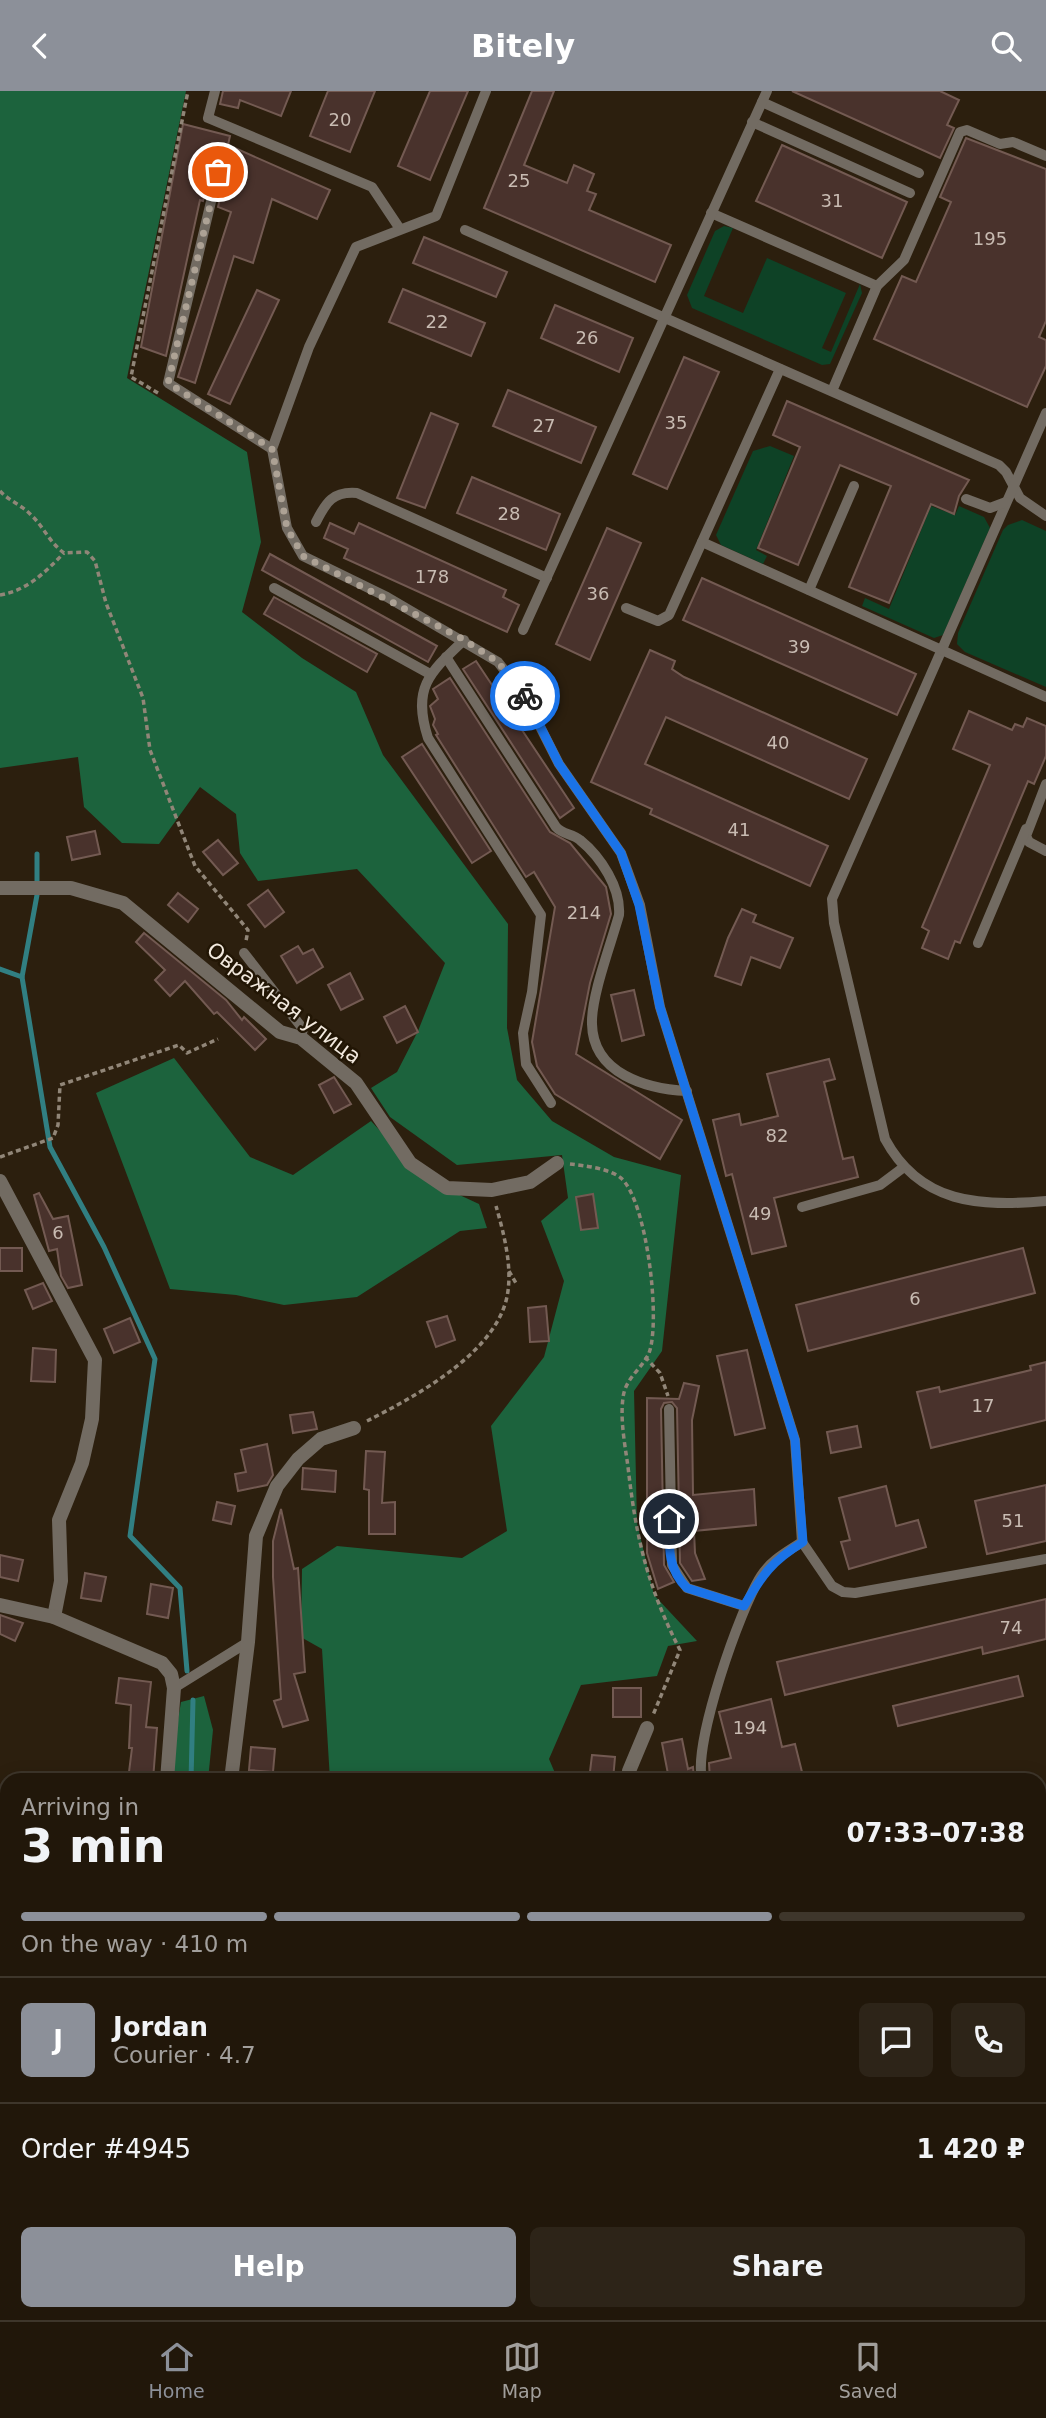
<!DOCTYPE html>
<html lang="en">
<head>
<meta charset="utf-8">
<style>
  body { margin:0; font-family:"DejaVu Sans",sans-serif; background:#2d2418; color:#f1f3f6; height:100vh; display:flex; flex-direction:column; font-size:26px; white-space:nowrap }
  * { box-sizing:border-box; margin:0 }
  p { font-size:23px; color:#a29f9c }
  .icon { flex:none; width:38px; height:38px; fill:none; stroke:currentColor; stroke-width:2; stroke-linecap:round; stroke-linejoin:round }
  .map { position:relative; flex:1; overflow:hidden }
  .drawer { position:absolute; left:0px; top:1682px; width:1046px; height:548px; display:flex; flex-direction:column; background:#21170a; border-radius:21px 21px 0 0; box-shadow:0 4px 18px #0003,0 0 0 2px #3e362b }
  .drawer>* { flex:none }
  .pin { position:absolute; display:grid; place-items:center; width:60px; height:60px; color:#fff; margin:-30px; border:4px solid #fff; border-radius:50%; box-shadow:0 2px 7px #0007 }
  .courier { position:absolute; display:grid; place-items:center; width:70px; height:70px; margin:-35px; border:5px solid #1a73e8; border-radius:50%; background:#fff; color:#222; box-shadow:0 2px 9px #0007 }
  .summary em { font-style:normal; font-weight:700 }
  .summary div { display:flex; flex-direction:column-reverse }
  .summary { display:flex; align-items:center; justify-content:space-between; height:119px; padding:0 21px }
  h1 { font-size:46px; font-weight:700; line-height:52px }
  .bar { display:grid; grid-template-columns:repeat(4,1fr); gap:10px 7px; align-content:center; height:84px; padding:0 21px }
  .bar i { height:9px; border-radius:5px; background:#3e362b }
  .bar .current { background:#8c9099 }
  .bar p { grid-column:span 4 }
  .line { display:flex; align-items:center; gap:18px; padding:0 21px; border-top:2px solid #3e362b }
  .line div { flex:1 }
  .round { display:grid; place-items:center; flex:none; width:74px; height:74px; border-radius:10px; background:#2d2418 }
  .primary-button { display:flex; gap:14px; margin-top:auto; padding:14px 21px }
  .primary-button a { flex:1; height:80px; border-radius:10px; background:#8c9099; color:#fff; font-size:28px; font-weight:700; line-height:80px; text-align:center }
  .primary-button a+a { background:#2d2418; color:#f1f3f6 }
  header { display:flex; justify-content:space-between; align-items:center; height:91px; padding:0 21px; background:#8c9099; color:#fff; font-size:32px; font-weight:700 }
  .menu { display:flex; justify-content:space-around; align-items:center; height:98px; border-top:2px solid #3e362b; background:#21170a; font-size:19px; color:#a29f9c }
  .menu a { display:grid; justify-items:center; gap:4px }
  .menu .current { color:#8c9099 }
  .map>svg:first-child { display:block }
</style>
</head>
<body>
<header><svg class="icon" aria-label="back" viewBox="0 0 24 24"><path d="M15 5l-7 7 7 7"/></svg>Bitely<svg class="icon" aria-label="search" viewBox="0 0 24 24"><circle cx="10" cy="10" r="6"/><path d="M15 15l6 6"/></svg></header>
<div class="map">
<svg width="1046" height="2229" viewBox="0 0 1046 2229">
  <rect width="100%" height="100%" fill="#2c1f0e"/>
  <g fill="#0e4226">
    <polygon points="724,135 733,137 704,205 743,222 767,167 846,202 822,257 831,261 860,193 862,202 830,273 822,274 692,217 687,204 715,140"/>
    <polygon points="770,355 794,365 756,459 767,465 763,473 721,454 716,444 753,360"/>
    <polygon points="931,415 955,424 959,415 984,426 990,437 943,544 934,547 862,515 865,507 889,518"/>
    <polygon points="1022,429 1046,440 1046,596 965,561 957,553 958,542 1003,439 1008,434"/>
  </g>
  <g fill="#1c633d">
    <polygon points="0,0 186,0 127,287 247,361 261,451 242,521 302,567 356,601 383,664 508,833 507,937 517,989 552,1030 614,1066 681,1084 662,1260 634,1300 637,1432 654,1504 697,1550 668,1555 657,1585 581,1594 549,1668 558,1689 330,1689 322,1558 299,1545 301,1544 302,1478 337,1455 462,1467 507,1440 491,1335 544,1266 564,1190 541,1130 568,1107 562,1064 457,1074 390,1026 371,997 397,981 418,940 445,872 357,778 258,790 240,762 236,723 200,696 159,753 122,752 84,716 78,666 0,677"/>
    <polygon points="174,967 250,1066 293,1084 371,1030 425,1088 479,1113 487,1137 460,1140 357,1206 284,1214 236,1204 170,1198 96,1002"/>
    <polygon points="204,1605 213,1639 208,1689 173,1689 175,1648 181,1611"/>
  </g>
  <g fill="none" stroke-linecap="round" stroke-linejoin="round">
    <g stroke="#317f82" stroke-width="5">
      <polyline points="0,878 22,886 50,1056 104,1156 155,1268 130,1445 180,1497 187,1580"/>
      <polyline points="22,886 37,804 37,763"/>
      <polyline points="191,1689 193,1609"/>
      <polyline points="126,2222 127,2229"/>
    </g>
  </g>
  <g fill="#49322c" stroke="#735a52" stroke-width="2">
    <polygon points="223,0 291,0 281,25 240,9 238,17 220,13"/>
    <polygon points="328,0 375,0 350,61 310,45"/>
    <polygon points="430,0 468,0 430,89 398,75"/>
    <polygon points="532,0 554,0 524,74 567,92 574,74 594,83 587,100 596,103 589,119 671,154 655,191 484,117"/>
    <polygon points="792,0 940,0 959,9 947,34 954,37 940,67"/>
    <polygon points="183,33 230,45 228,54 330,99 317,128 272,108 253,172 234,165 195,292 178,286 231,121 218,116 226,82 220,74 212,76 203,110 200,109 166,265 141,256"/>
    <polygon points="966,47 1046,78 1046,230 1039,246 1046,249 1046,275 1027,316 874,248 902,185 916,191 951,111 940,106"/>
    <polygon points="782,54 907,111 882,167 756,110"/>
    <polygon points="424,146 507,181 496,206 413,172"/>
    <polygon points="403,198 485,232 471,265 389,231"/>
    <polygon points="257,199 279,209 230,313 208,303"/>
    <polygon points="555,214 633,247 619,281 541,247"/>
    <polygon points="684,266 719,281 667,398 633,383"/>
    <polygon points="508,299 596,336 581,372 493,335"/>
    <polygon points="787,310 969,389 959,405 954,423 931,413 889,512 849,496 891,395 840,374 798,474 758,457 800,356 773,344"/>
    <polygon points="431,322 458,333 425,417 397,407"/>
    <polygon points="472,386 560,423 546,459 457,422"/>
    <polygon points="330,432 354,443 359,432 506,499 503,506 519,514 507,541 344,467 348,458 324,447"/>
    <polygon points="607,437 641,452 590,569 556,553"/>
    <polygon points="270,463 437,555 428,571 262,479"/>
    <polygon points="702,487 916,583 897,624 683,529"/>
    <polygon points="274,506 377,563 367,581 264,523"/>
    <polygon points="650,559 675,570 672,578 684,586 867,668 849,708 666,626 645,673 828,755 810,795 650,723 652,718 591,691"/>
    <polygon points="476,570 574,717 560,727 463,578"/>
    <polygon points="450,587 550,741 570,752 606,796 611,823 590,892 576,963 682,1029 660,1068 555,1003 537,975 532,951 555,816 534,781 526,786 436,644 438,643 433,634 435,628 430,615 438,608 433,598"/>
    <polygon points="969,620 1012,639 1015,633 1023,636 1027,627 1046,635 1046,665 1034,693 1028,690 960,852 955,850 948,868 922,857 929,840 922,836 990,674 953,658"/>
    <polygon points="422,653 491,760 472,772 402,666"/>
    <polygon points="95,740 100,763 72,769 67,746"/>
    <polygon points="218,749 238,772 223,784 203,761"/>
    <polygon points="268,799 284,821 265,836 248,814"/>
    <polygon points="178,802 198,818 188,831 168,814"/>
    <polygon points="742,818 756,824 753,831 793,847 780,877 751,866 741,894 715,885 728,847"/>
    <polygon points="144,842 226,909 242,929 244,926 266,948 255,959 217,921 214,923 185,890 170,905 155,889 165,879 136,851"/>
    <polygon points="298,855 303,863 313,858 323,876 297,892 281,865"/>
    <polygon points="350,882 363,908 341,919 328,894"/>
    <polygon points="634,899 644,944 622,950 611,904"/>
    <polygon points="405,915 418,941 397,952 384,926"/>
    <polygon points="829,968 835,988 824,991 843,1068 853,1066 858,1086 774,1107 786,1155 752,1163 732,1083 726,1085 713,1029 739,1023 741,1034 778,1025 767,983"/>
    <polygon points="334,986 351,1013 334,1022 319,994"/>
    <polygon points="39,1102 53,1128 68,1125 82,1194 68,1197 61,1185 57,1158 49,1160 34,1104"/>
    <polygon points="593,1103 598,1137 581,1139 576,1106"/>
    <rect x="0" y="1157" width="22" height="23"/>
    <polygon points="1023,1157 1035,1202 808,1260 796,1214"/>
    <polygon points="43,1192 52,1210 33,1218 25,1199"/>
    <polygon points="546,1215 549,1250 530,1251 528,1217"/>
    <polygon points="447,1225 455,1249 436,1256 427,1231"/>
    <polygon points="130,1227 140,1251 114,1262 104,1238"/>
    <polygon points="33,1257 56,1259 55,1291 31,1290"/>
    <polygon points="747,1259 765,1337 735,1344 717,1265"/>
    <polygon points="1046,1271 1046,1329 931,1357 917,1301 939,1296 940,1301 1031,1279 1030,1275"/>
    <polygon points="684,1292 699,1295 692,1329 693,1404 754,1398 756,1434 694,1440 695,1462 705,1488 692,1490 680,1472 677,1317 672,1311 664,1312 661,1318 664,1474 674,1491 658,1498 647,1462 647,1307 679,1308"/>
    <polygon points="313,1321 317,1338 293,1342 290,1324"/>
    <polygon points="857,1335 861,1356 831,1362 827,1341"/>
    <polygon points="267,1353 273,1384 267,1394 238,1400 235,1383 246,1381 241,1359"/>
    <polygon points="366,1360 385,1361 382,1412 395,1411 395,1443 369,1443 369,1399 364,1398"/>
    <polygon points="303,1377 336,1380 335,1401 302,1398"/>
    <polygon points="1046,1394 1046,1450 987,1463 975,1410"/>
    <polygon points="886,1395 896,1435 918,1429 926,1456 849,1478 841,1451 850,1449 839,1407"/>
    <polygon points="217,1411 235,1415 231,1433 213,1429"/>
    <polygon points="281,1418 294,1478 298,1477 305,1581 294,1583 308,1629 283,1636 274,1610 281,1608 273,1486 273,1450"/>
    <polygon points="0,1464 23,1469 18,1490 0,1486"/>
    <polygon points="85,1482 106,1486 101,1510 81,1507"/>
    <polygon points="151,1493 173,1497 168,1527 147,1523"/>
    <polygon points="1046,1508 1046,1548 983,1563 982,1556 785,1604 777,1571"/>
    <polygon points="0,1524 23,1532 15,1550 0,1543"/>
    <polygon points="1018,1585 1023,1605 898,1635 893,1615"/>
    <polygon points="119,1587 151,1591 146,1636 157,1637 153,1689 128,1689 132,1657 129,1657 131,1614 116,1612"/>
    <rect x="613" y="1597" width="28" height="29"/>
    <polygon points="771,1608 782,1656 795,1653 804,1689 710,1689 709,1672 731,1667 719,1621"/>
    <polygon points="682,1648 688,1678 693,1676 694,1689 666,1689 665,1683 668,1683 662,1652"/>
    <polygon points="251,1656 275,1658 273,1681 249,1679"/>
    <polygon points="592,1664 615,1666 613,1689 589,1689"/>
  </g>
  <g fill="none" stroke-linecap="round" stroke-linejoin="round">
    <g stroke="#918678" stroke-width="3.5" stroke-dasharray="5 3.5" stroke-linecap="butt">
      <polyline points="158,302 131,286 188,0"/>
      <path d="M0 400C9 410 22 414 31 424 44 436 49 451 64 462L87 461 95 470 106 512 143 607 150 659 195 775 248 839 246 850"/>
      <path d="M0 504C28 499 44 482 64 462"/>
      <polyline points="0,1066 53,1047 58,1034 60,994 179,954 187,962 218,948"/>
      <path d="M570 1073C586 1075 608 1077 621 1087 647 1110 661 1230 649 1262 642 1278 625 1287 623 1307 620 1329 625 1354 628 1376 636 1446 647 1495 680 1559L653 1624"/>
      <polyline points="509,1180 517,1194"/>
      <polyline points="645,1266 660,1282 668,1305"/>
      <path d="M367 1330C414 1306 491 1265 506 1210 514 1180 504 1143 496 1115"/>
      <polyline points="129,2229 145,2222"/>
    </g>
    <g stroke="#726b62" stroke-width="10">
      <polyline points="215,0 208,27 372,96 400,138"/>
      <polyline points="486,0 436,125 356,156 309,256 272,358 287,437 303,465 387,506 498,571 525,606 559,673 621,762 640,814 660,916 795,1349 802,1451 832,1495 843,1501 855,1502 1046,1468"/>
      <polyline points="762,11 919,82"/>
      <polyline points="752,31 910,102"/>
      <polyline points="218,81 168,292 272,358"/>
      <polyline points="711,122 877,195"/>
      <polyline points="465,139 999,374 1006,381 1020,407 1046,425"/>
      <polyline points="832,300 877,195 904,169 960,41 967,39 1000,53 1013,51 1046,65"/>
      <path d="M1046 322 832 808 834 832 885 1048C920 1113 980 1116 1046 1110"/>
      <polyline points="966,408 990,417 1006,411"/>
      <path d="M316 431C326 411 333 400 357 402L547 487"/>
      <polyline points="702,451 1046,606"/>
      <polyline points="274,497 430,583"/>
      <polyline points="809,499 854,395"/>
      <polyline points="626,517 658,530 669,524 780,278"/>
      <polyline points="523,539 767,0"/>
      <path d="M464 549C429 582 412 597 428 647L541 824 532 901 523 942 526 973 551 1012"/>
      <path d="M446 566 556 736C563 744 572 742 580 749 601 766 621 797 619 824 611 853 591 905 592 933 593 983 647 998 687 1000"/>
      <polyline points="1046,693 1026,745 1029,751 1046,760"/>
      <polyline points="978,852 1026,738"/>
      <polyline points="244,862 303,938 301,947"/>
      <polyline points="802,1116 880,1094 904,1076"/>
      <polyline points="669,1318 672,1474 687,1497 744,1515"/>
      <polyline points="174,1597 248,1551"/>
      <path d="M702 1689C693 1652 740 1518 761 1485 771 1469 787 1461 802 1451"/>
      <polyline points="628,2229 630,2222"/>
    </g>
    <g stroke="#726b62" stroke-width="14">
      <polyline points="0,797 71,797 123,812 280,941 301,947 356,992 410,1072 447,1097 492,1099 530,1091 557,1072"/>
      <polyline points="0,1090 95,1269 92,1328 82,1372 59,1429 61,1490 54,1526"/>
      <polyline points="0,1514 54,1526 162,1572 171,1583 174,1597 167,1689"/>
      <polyline points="231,1689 248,1551 256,1445 277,1395 298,1368 321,1348 354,1337"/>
      <polyline points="629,1689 629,1680 647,1637"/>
      <polyline points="1040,1784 1046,1783"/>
      <polyline points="1040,1942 1046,1942"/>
      <polyline points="83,2222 85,2229"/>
      <polyline points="166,2222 168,2229"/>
      <polyline points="613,2222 617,2229"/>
    </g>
  </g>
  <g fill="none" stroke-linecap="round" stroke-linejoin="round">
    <polyline stroke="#ada295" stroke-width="7" stroke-dasharray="0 12.6" points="218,81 168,292 272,358 287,437 303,465 461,547 498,571 525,605"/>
    <path stroke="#1a73e8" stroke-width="9" d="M525 605 559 673 621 762 639 814 660 916 795 1349 803 1451C772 1470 762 1484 744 1515L687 1497C667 1478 669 1454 669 1428"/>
  </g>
  <g text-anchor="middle" stroke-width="5" stroke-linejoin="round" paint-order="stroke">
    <g font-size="18" fill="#c8bbb2">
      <text x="340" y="35">20</text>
      <text x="519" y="96">25</text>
      <text x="832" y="116">31</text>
      <text x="990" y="154">195</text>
      <text x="437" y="237">22</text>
      <text x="587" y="253">26</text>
      <text x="676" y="338">35</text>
      <text x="544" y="341">27</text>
      <text x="509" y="429">28</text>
      <text x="432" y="492">178</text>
      <text x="598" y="509">36</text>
      <text x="799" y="562">39</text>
      <text x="778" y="658">40</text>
      <text x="739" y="745">41</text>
      <text x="584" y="828">214</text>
      <text x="777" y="1051">82</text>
      <text x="760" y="1129">49</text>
      <text x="58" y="1148">6</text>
      <text x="915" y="1214">6</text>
      <text x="983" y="1321">17</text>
      <text x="1013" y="1436">51</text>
      <text x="1011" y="1543">74</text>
      <text x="750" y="1643">194</text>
    </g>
    <g font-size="21" fill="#f2e9de" stroke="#221605">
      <text transform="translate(284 912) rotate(37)" y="7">Овражная улица</text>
    </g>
  </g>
</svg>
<div class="pin" style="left:218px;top:81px;background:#ea580c"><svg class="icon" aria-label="bag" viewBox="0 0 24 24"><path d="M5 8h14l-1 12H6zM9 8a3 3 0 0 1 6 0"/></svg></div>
<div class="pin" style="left:669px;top:1428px;background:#1f2937"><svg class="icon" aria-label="home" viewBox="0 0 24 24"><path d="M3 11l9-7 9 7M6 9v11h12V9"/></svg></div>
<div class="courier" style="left:525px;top:605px"><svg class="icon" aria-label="bike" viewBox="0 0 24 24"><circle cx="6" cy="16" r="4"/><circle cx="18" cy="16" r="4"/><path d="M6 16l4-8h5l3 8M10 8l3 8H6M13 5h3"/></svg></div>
<section class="drawer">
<div class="summary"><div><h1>3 min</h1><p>Arriving in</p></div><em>07:33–07:38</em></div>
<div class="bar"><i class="current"></i><i class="current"></i><i class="current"></i><i></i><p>On the way · 410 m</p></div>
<div class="line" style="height:126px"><b class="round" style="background:#8c9099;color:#fff">J</b><div><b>Jordan</b><p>Courier · 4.7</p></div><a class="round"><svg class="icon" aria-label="chat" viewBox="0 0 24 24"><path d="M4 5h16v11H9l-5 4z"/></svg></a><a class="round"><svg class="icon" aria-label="phone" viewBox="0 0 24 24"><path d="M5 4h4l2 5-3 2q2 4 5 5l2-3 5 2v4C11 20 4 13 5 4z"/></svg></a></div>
<div class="line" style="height:91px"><div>Order #4945</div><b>1 420 ₽</b></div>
<div class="primary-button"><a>Help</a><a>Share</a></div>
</section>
</div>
<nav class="menu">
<a class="current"><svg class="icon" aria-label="home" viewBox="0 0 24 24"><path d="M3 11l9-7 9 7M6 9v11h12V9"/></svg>Home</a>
<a><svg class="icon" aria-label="map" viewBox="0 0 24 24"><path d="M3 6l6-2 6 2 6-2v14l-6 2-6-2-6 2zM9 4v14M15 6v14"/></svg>Map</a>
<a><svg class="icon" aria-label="saved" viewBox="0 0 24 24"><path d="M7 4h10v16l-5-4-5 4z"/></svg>Saved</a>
</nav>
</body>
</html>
